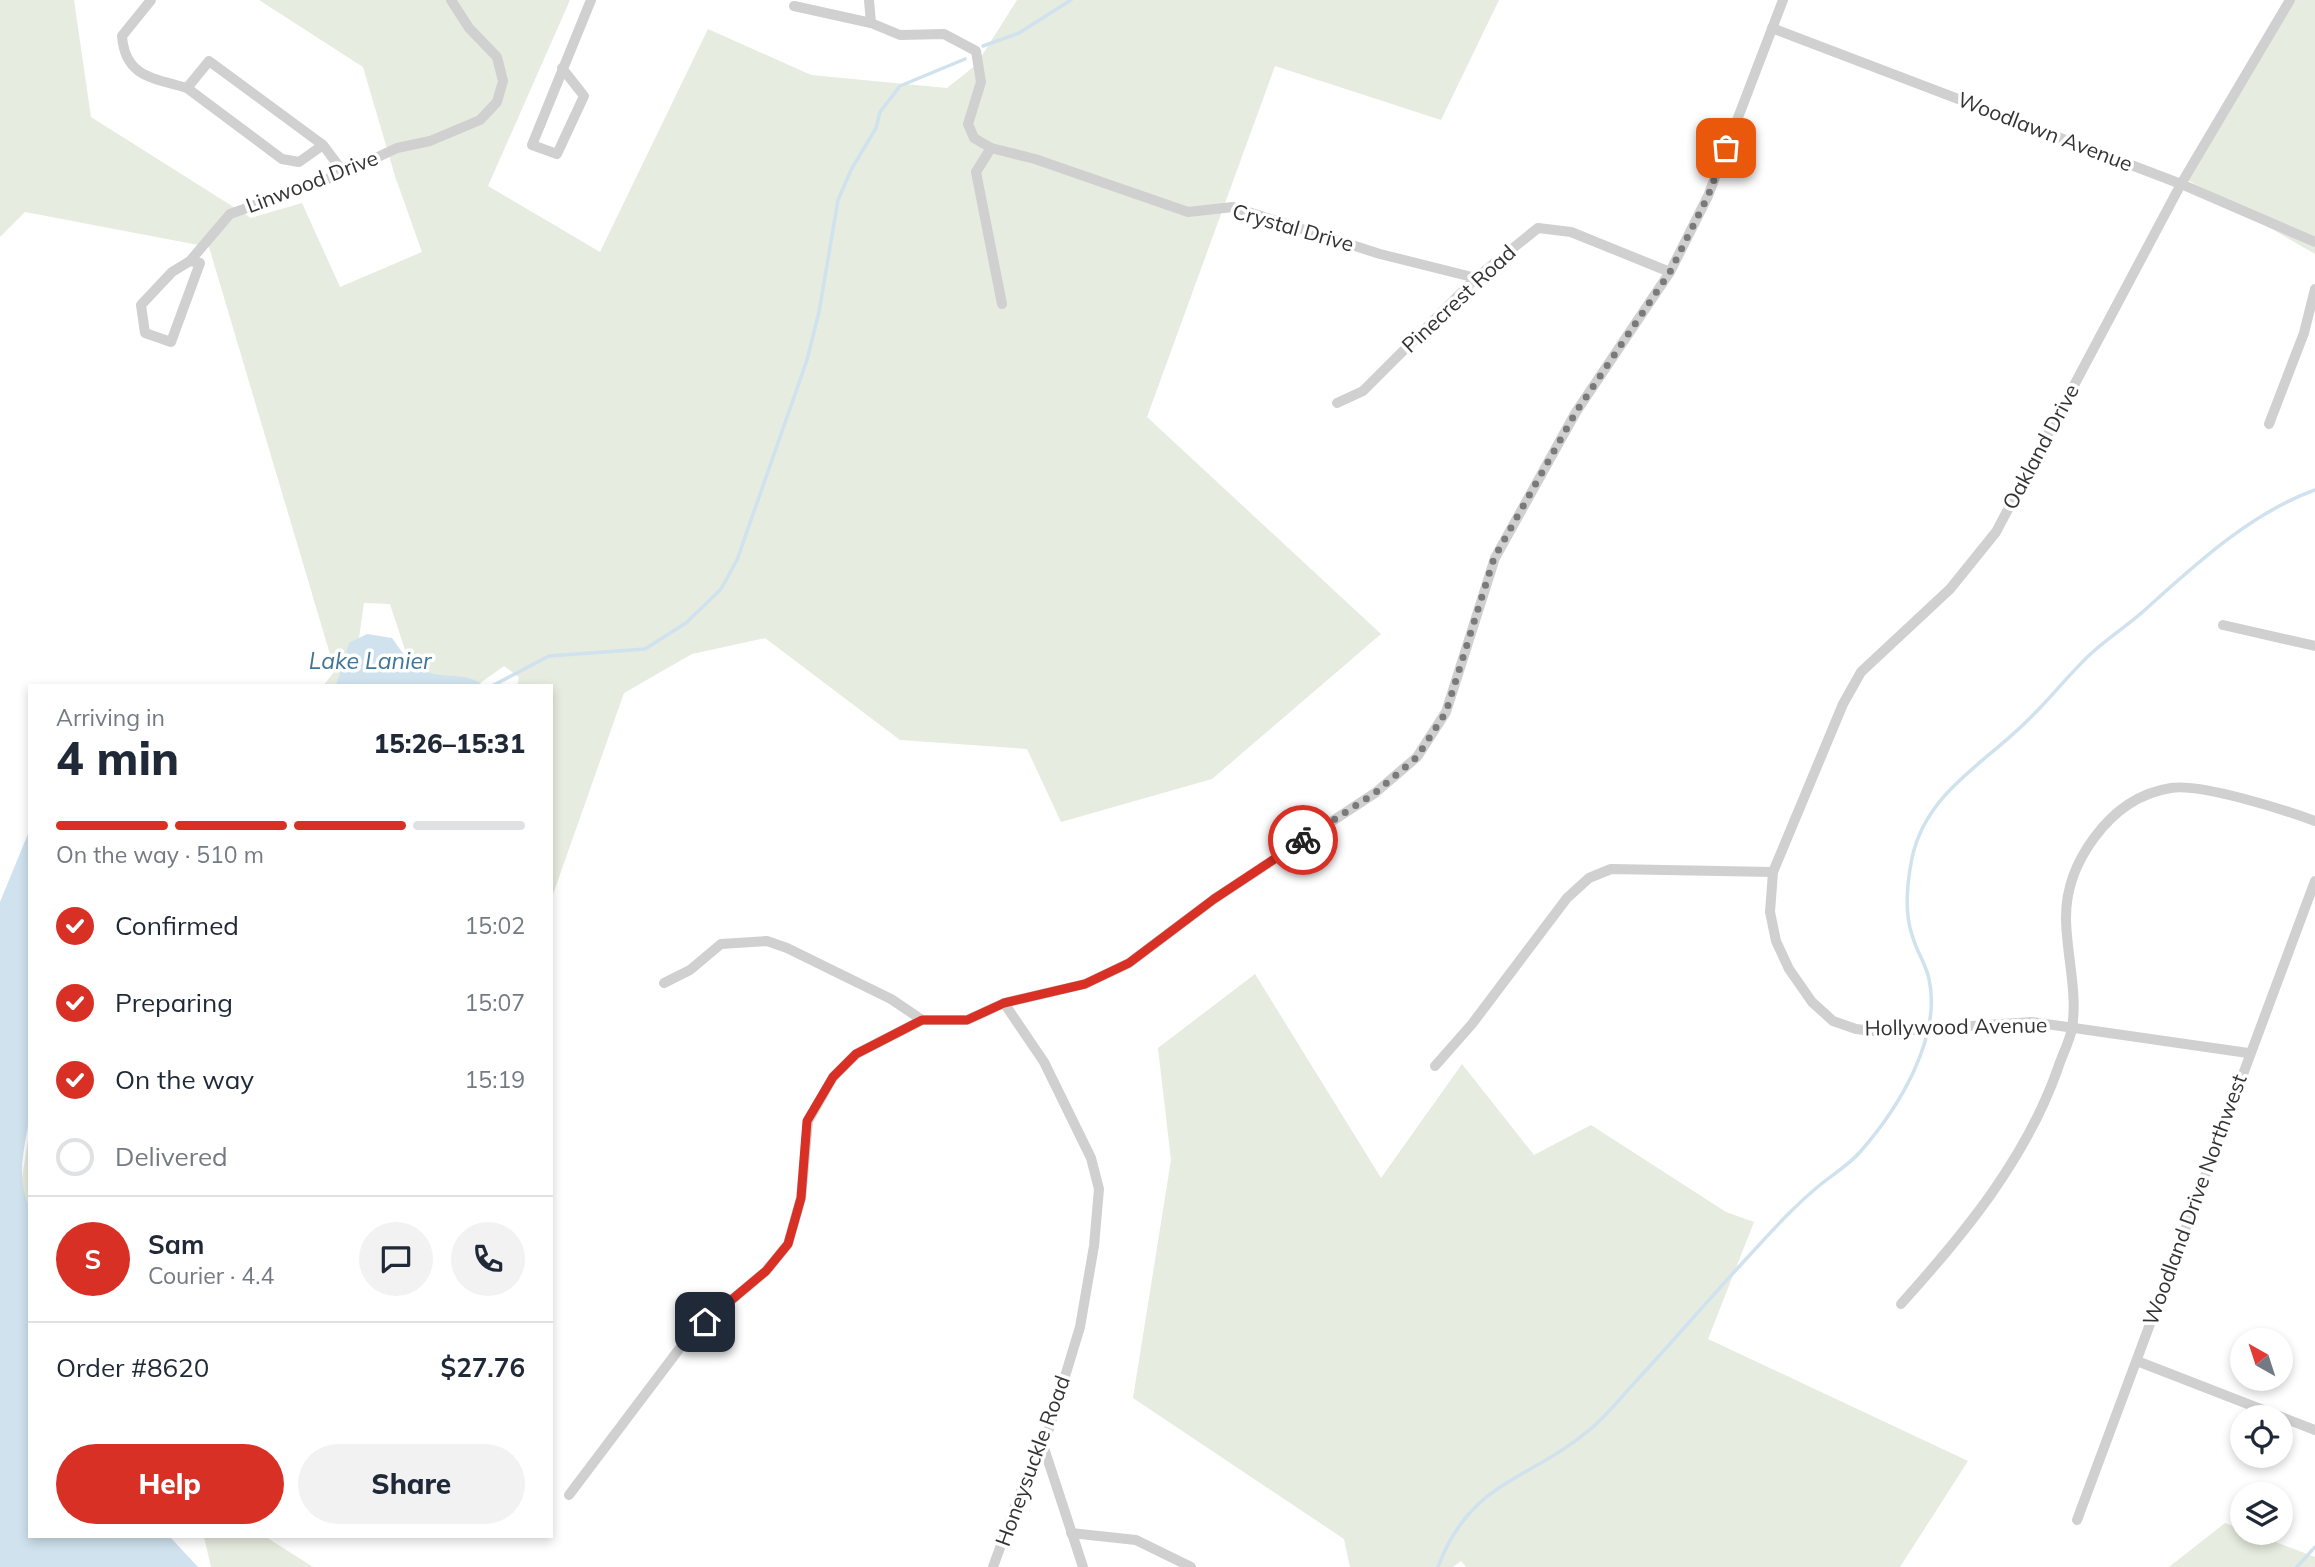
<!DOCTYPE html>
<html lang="en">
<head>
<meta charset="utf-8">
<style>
  body { margin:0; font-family:Mulish,sans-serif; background:#f2f2f3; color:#1f2937; height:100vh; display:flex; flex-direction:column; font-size:26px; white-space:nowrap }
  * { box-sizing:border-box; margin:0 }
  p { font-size:23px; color:#747a83 }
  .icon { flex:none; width:38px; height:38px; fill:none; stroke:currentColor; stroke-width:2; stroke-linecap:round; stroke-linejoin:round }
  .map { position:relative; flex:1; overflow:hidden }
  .panel { position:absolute; left:28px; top:684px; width:525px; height:854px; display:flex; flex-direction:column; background:#fff; border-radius:0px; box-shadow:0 4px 10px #0003 }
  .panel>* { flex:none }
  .needle { width:46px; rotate:321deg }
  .controls { position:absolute; left:2230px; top:1328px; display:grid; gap:14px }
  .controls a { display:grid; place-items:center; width:63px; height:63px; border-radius:50%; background:#fff; box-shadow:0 4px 10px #0003; font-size:35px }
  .pin { position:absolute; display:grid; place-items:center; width:60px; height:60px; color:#fff; margin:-30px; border-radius:14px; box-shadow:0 4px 10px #0006 }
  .courier { position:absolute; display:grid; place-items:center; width:70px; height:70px; margin:-35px; border:5px solid #d93025; border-radius:50%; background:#fff; color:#222; box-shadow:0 2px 9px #0007 }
  .headline em { font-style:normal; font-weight:800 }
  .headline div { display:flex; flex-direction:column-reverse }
  .headline { display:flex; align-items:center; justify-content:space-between; height:119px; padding:0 28px }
  h1 { font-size:46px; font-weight:800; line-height:52px }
  .bar { display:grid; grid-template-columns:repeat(4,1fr); gap:10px 7px; align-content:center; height:84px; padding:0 28px }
  .bar i { height:9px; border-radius:5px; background:#e0e1e3 }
  .bar .current { background:#d93025 }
  .bar p { grid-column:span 4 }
  .line { display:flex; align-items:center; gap:18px; padding:0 28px; border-top:2px solid #e0e1e3 }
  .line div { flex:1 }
  .round { display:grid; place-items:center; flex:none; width:74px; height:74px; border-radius:37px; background:#f2f2f3 }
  ol { padding:0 28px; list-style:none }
  li { display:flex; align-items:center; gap:21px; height:77px }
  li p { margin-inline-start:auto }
  li .icon { padding:7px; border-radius:50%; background:#d93025; color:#fff; stroke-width:4 }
  li:last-child { color:#747a83 }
  li i { width:38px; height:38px; border:4px solid #e0e1e3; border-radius:50% }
  .action { display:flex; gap:14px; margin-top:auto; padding:14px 28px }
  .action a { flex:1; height:80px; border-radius:42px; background:#d93025; color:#fff; font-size:28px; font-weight:800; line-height:80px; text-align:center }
  .action a+a { background:#f2f2f3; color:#1f2937 }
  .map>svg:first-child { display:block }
</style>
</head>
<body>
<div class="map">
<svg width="2315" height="1567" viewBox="0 0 2315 1567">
  <rect width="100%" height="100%" fill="#fff"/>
  <g fill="#e6ecdf">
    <polygon points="0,0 74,0 91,117 251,218 302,203 340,287 422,252 395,176 363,67 259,0 570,0 488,186 600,252 708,29 811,75 947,88 976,65 1017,0 1499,0 1441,120 1275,66 1147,417 1381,634 1212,779 1061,822 1027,749 900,740 765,638 692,654 624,693 551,900 551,686 517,686 519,677 504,666 476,686 422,686 407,656 390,604 364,603 359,638 365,673 361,686 323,686 335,671 209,247 25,212 0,237"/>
    <polygon points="2289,0 2315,0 2315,254 2184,178"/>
    <polygon points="1255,974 1381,1178 1462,1064 1534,1155 1591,1125 1726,1212 1754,1222 1708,1339 1968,1461 1900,1567 1466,1567 1461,1561 1453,1567 1350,1567 1344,1539 1133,1398 1171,1160 1158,1048"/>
    <polygon points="30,1127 30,1204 20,1190"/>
    <polygon points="2225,1523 2242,1529 2242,1533 2252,1533 2315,1557 2315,1567 2169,1567"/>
    <polygon points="204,1537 266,1537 313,1567 211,1567"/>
  </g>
  <g fill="#cfe2ee">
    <path d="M367 634 392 638C399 648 407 660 417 667 438 682 464 669 484 686H336L349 643Z"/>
    <path d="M30 829V1115C25 1145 15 1179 30 1207V1536L170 1537 198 1567H0V902Z"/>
  </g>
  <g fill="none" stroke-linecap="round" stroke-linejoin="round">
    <g stroke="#cfe2ee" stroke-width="3.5">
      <polyline points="983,46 1019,33 1071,0"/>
      <polyline points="492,686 549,656 645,649 686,623 721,589 737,560 807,360 819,312 838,200 851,170 876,128 880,112 900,86 965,59"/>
      <path d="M1438 1567C1471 1479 1529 1482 1593 1427 1609 1413 1623 1395 1638 1379 1675 1339 1710 1298 1747 1258 1770 1233 1794 1206 1820 1185 1833 1174 1849 1165 1860 1152 1898 1109 1942 1038 1929 979 1926 964 1917 952 1913 938 1904 914 1907 883 1912 858 1926 792 1986 763 2029 719 2052 697 2071 671 2095 650 2112 635 2131 623 2147 608 2197 563 2251 513 2315 490"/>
      <polyline points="2297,1567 2315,1547"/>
    </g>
    <g stroke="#d0d0d0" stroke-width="10">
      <path d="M151 0 122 36C125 77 153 78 187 88"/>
      <polyline points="869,0 871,23"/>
      <polyline points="794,6 871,23 900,35 944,34 976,51 981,82 968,124 974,138 991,148 1035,159 1188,212 1233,207 1380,254 1476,278"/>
      <polyline points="1772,28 2181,184 2315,242"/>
      <polyline points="562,68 584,96 557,154 532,145 591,0"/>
      <polyline points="323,145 299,162 282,159 187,88 209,61 323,145 344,173"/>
      <polyline points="991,148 976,172 1002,304"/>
      <polyline points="190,261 200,263 171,342 145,333 141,305 172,272 190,261 230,214 344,173 397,148 430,141 480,120 497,102 503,81 497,57 469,28 451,0"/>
      <polyline points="1337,403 1363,391 1476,278 1538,228 1571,232 1670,272"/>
      <polyline points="2269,424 2304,333 2315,289"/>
      <polyline points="2223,625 2315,646"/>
      <polyline points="664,983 690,970 721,944 767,941 787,948 891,999 922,1020 967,1020 1004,1003 1085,984 1129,963 1214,899 1375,793 1417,757 1446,712 1495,558 1576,412 1670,272 1708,196 1783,0"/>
      <polyline points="2248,1053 2032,1022 1882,1032 1856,1029 1833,1021 1812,1002 1789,969 1776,941 1770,912 1773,872 1843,704 1861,672 1950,589 1996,532 2181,184 2290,0"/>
      <polyline points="1435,1066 1472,1024 1567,898 1589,878 1611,869 1773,872"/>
      <path d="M1901 1304C1965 1233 2026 1159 2058 1068 2062 1055 2070 1041 2072 1028 2078 992 2066 953 2066 917 2066 888 2077 861 2094 838 2113 812 2138 793 2171 788 2201 783 2285 810 2315 821"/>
      <polyline points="2137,1361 2315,1430"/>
      <polyline points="1042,1442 1083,1567"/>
      <polyline points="569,1495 689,1336 766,1271 788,1244 801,1198 808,1121 833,1077 856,1054 922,1020"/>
      <polyline points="2077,1520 2315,881"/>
      <polyline points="1071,1533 1136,1540 1191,1567"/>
      <polyline points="993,1567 1020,1493 1049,1429 1080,1327 1094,1246 1099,1189 1091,1158 1044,1062 1004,1003"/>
    </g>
  </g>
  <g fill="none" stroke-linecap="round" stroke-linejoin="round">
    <polyline stroke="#7a7a7a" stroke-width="7" stroke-dasharray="0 12.6" points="1303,840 1375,793 1417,757 1446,712 1494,558 1576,412 1670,272 1708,196 1726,148"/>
    <polyline stroke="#d93025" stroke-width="9" points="705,1322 766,1271 788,1244 801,1198 807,1121 833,1077 856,1054 922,1020 967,1020 1004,1003 1085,984 1129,963 1214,899 1303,840"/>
  </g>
  <g text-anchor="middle" stroke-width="7" stroke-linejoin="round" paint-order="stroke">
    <g font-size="21" fill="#333" stroke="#fff">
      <text transform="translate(2045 132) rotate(21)" y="7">Woodlawn Avenue</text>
      <text transform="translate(312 182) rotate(-21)" y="7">Linwood Drive</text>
      <text transform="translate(1293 228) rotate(16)" y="7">Crystal Drive</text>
      <text transform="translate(1459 299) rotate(-43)" y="7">Pinecrest Road</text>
      <text transform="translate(2041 447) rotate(-62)" y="7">Oakland Drive</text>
      <text transform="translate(1956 1027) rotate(-1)" y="7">Hollywood Avenue</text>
      <text transform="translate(2195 1200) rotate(-70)" y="7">Woodland Drive Northwest</text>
      <text transform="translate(1033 1461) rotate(-70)" y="7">Honeysuckle Road</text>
    </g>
    <g font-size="23" font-style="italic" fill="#3f7597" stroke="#fff">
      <text x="370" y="669">Lake Lanier</text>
    </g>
  </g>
</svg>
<div class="controls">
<a><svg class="needle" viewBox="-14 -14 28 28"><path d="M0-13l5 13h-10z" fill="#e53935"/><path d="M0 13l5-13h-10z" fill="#747a83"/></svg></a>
<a><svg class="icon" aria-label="locate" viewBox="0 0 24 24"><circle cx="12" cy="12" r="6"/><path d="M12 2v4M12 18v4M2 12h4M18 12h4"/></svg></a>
<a><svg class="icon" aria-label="layers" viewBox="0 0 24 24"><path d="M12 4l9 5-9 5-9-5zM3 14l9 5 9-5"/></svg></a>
</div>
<div class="pin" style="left:1726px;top:148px;background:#ea580c"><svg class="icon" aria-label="bag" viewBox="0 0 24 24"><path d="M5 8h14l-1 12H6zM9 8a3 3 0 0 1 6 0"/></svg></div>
<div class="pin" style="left:705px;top:1322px;background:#1f2937"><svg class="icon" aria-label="home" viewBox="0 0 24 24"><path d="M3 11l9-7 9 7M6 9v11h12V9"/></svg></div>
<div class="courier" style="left:1303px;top:840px"><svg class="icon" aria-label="bike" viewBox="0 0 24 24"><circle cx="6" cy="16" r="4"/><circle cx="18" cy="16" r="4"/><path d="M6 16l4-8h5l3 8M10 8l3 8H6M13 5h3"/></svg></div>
<section class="panel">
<div class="headline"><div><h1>4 min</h1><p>Arriving in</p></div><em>15:26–15:31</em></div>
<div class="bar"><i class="current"></i><i class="current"></i><i class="current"></i><i></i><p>On the way · 510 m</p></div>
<ol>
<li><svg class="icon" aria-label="check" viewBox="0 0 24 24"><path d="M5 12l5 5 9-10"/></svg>Confirmed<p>15:02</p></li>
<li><svg class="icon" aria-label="check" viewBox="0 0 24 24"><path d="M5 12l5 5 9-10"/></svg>Preparing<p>15:07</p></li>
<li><svg class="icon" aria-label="check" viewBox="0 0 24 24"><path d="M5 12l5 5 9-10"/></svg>On the way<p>15:19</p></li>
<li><i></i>Delivered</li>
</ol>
<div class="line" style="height:126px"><b class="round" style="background:#d93025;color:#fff">S</b><div><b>Sam</b><p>Courier · 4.4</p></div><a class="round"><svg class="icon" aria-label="chat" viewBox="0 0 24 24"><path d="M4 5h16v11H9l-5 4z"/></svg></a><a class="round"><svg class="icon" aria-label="phone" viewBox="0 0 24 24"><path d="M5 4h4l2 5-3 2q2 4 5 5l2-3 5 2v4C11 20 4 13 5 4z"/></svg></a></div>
<div class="line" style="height:91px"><div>Order #8620</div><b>$27.76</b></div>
<div class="action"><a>Help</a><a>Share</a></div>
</section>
</div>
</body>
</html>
